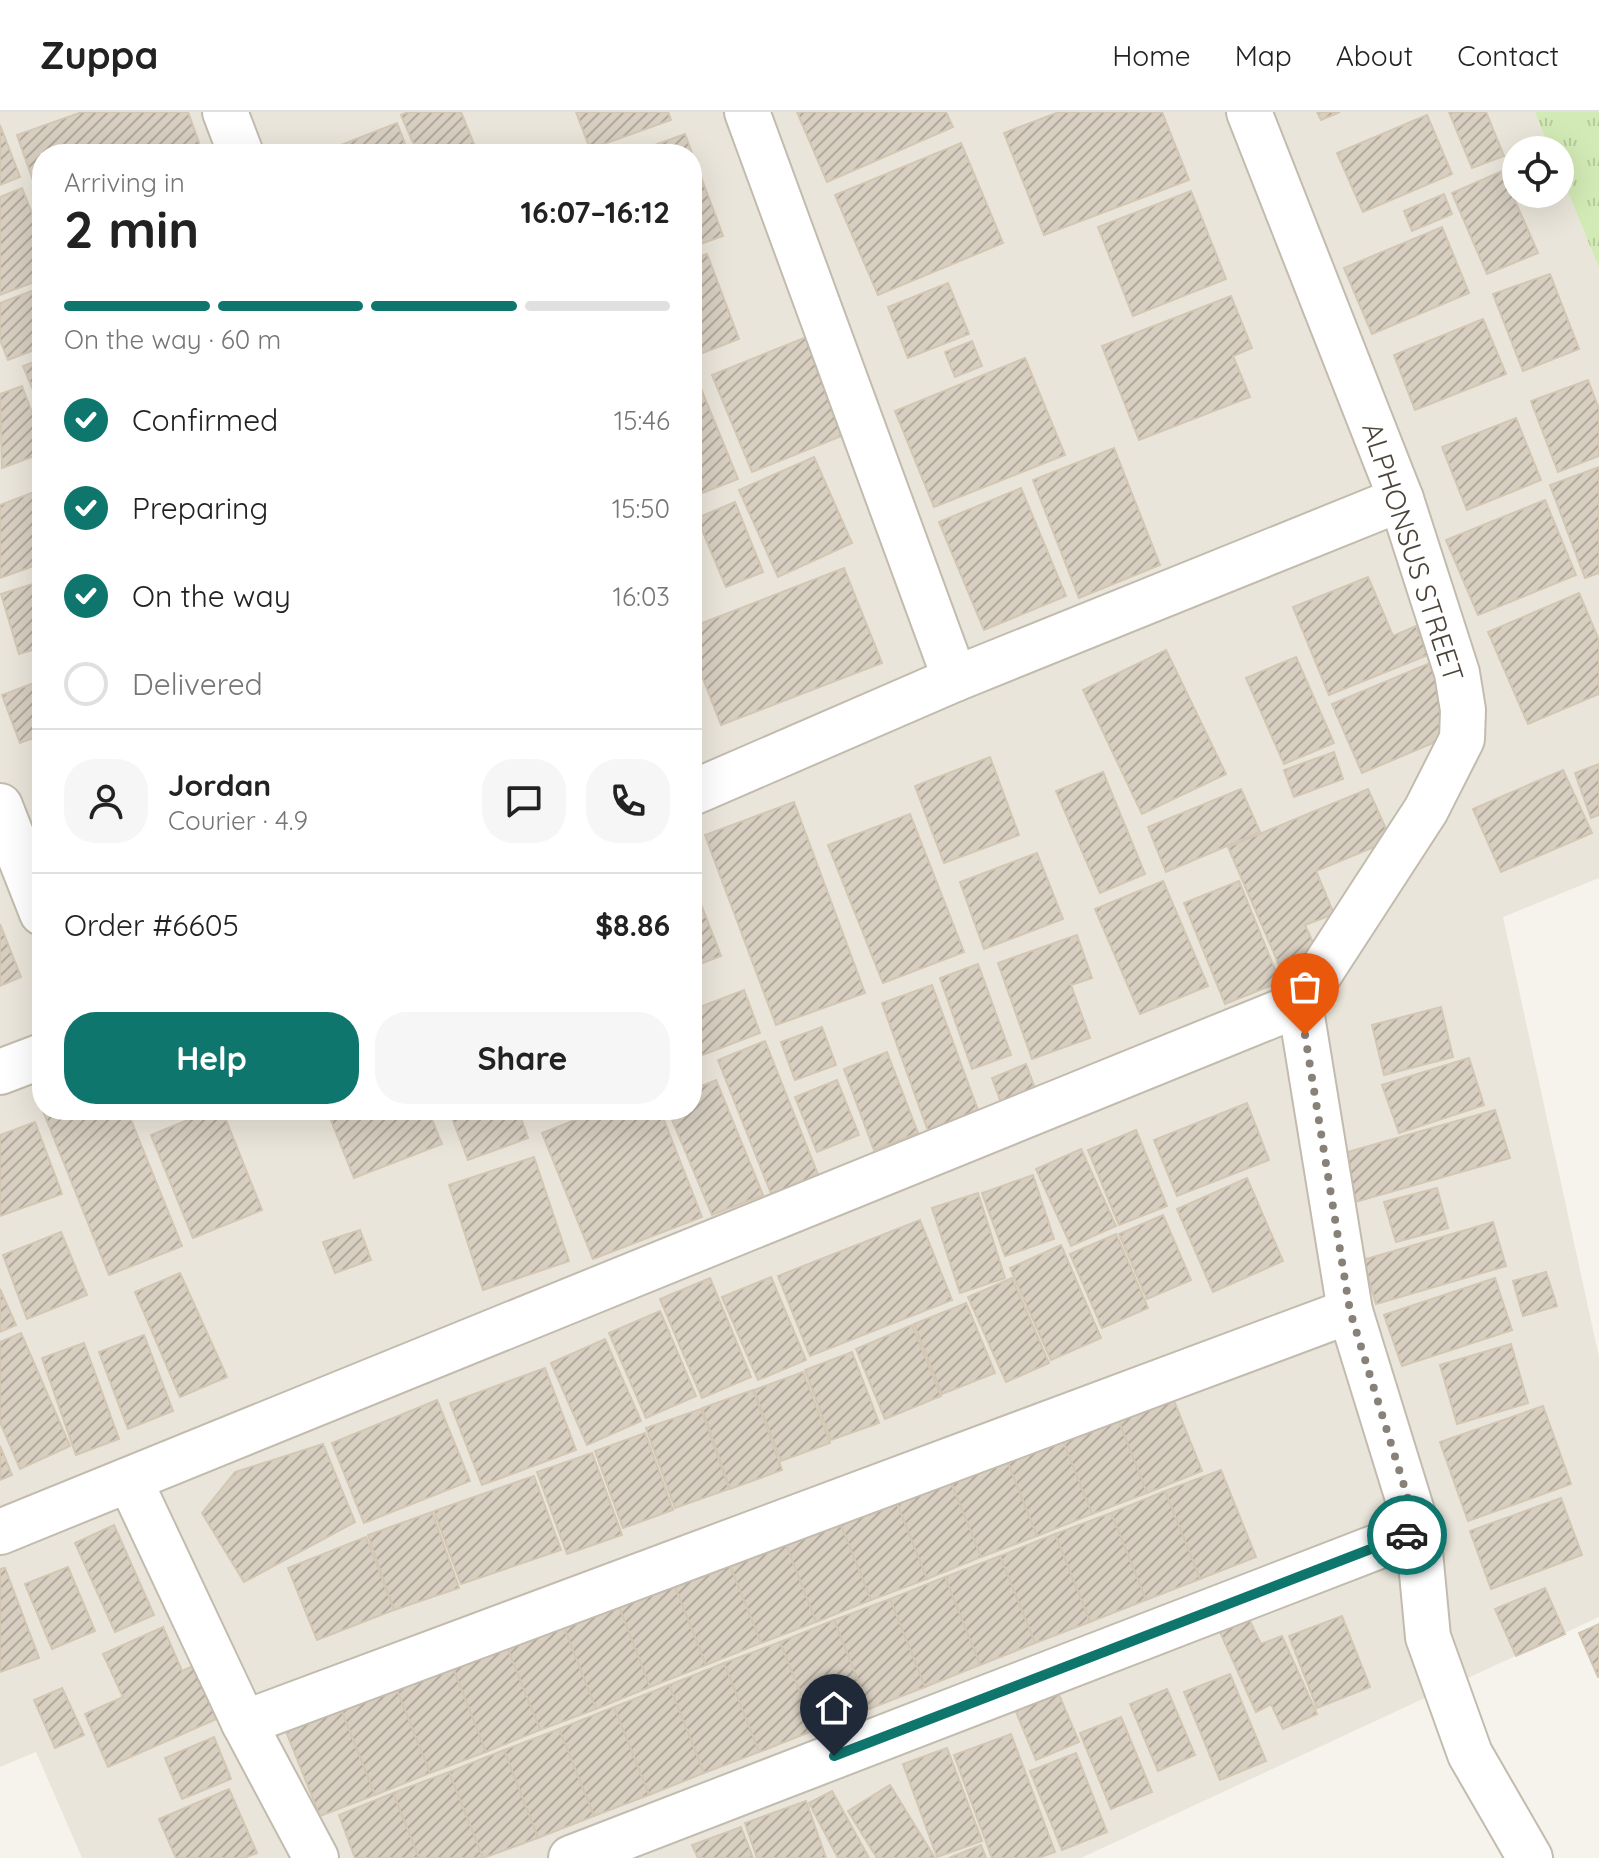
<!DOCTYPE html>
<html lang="en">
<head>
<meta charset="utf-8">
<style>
  body { margin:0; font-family:Quicksand,sans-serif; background:#f6f6f6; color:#222; height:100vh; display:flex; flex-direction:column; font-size:30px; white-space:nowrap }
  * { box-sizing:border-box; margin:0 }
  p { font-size:26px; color:#767676 }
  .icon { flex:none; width:44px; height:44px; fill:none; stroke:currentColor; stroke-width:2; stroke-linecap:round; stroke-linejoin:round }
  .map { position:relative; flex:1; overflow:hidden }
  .panel { position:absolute; left:32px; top:32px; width:670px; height:976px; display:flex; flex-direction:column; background:#fff; border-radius:32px; box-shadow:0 8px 32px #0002 }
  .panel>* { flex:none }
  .controls { position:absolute; left:1502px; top:24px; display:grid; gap:16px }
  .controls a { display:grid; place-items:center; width:72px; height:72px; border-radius:50%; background:#fff; box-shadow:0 8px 32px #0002; font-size:40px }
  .pin { position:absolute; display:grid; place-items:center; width:68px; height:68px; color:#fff; margin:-82px -34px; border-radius:50% 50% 50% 0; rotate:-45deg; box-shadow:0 0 8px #0007 }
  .pin .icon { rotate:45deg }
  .courier { position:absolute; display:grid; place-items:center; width:80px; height:80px; margin:-40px; border:6px solid #0f766e; border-radius:50%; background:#fff; color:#222; box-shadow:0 2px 10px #0007 }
  .head em { font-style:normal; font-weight:700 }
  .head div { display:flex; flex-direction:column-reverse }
  .head { display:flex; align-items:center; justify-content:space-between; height:136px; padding:0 32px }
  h1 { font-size:52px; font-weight:700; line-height:60px }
  .bar { display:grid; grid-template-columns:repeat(4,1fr); gap:12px 8px; align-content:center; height:96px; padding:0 32px }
  .bar i { height:10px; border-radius:6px; background:#e0e0e0 }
  .bar .active { background:#0f766e }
  .bar p { grid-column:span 4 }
  .line { display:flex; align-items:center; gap:20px; padding:0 32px; border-top:2px solid #e0e0e0 }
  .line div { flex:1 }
  .round { display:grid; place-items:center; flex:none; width:84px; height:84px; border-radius:32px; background:#f6f6f6 }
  ol { padding:0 32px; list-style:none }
  li { display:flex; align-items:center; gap:24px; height:88px }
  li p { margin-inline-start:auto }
  li .icon { padding:8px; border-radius:50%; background:#0f766e; color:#fff; stroke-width:4 }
  li:last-child { color:#767676 }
  li i { width:44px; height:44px; border:4px solid #e0e0e0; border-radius:50% }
  .button { display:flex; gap:16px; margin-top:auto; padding:16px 32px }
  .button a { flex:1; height:92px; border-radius:32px; background:#0f766e; color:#fff; font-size:32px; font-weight:700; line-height:92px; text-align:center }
  .button a+a { background:#f6f6f6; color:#222 }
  header { display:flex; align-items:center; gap:48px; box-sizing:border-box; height:112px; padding:0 40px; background:#fff; border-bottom:2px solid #e0e0e0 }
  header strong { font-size:38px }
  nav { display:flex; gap:44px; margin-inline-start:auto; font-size:28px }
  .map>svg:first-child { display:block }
</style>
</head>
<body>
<header>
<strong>Zuppa</strong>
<nav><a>Home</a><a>Map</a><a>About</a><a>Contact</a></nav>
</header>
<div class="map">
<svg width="1599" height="1746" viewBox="0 0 1599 1746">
  <defs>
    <pattern id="grass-tufts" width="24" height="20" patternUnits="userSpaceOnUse" patternTransform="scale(2)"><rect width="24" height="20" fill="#d2eab5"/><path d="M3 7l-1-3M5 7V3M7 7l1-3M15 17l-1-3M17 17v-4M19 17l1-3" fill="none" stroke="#b6ca9c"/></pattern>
    <pattern id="building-hatch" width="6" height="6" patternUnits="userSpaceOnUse" patternTransform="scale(2)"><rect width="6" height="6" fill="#d8cfc1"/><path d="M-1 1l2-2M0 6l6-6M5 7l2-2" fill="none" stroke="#b1aa9e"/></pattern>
  </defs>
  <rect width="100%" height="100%" fill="#f6f3ec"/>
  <path fill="#eae5da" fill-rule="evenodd" d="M0 0H1535L1550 38H1516V82H1560V61L1599 156V766L1503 805 1599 1245V1505L1081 1746H82L36 1640 0 1655ZM42 42H692V998H42Z"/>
  <polygon fill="url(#grass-tufts)" points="1535,0 1599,0 1599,156 1560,61 1560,38 1550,38"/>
  <g fill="url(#building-hatch)" stroke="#d3c7b4" stroke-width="2">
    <polygon points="82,0 188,0 203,42 42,42 42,94 17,23"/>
    <polygon points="408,0 461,0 478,42 418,42 401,3"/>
    <polygon points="576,0 668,0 671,8 590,37"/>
    <polygon points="797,0 946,0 953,15 827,70"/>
    <polygon points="1059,0 1162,0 1189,68 1044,123 1004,21"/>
    <polygon points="1317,0 1340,0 1321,8"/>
    <polygon points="1449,0 1486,0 1504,44 1472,56"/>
    <polygon points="1427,3 1452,62 1363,100 1337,41"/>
    <polygon points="397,11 409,42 318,42"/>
    <polygon points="0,13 20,65 0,73"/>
    <polygon points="685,22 723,124 692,135 692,42 630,42"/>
    <polygon points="961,31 1003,131 878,183 835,83"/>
    <polygon points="1502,59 1538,141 1487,162 1452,81"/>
    <polygon points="22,76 42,126 42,167 0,183 0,85"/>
    <polygon points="1191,79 1226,167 1133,204 1098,115"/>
    <polygon points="1444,82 1452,102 1412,119 1404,99"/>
    <polygon points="1442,115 1469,181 1372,222 1344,156"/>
    <polygon points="707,142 739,227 692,245 692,147"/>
    <polygon points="1550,162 1579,237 1523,259 1493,182"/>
    <polygon points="948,171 969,222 908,246 888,195"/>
    <polygon points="42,175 42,235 8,248 0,228 0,191"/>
    <polygon points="1231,184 1252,236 1233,244 1250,285 1139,328 1102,234"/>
    <polygon points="1483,207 1506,262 1415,298 1394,243"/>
    <polygon points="809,224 849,321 752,360 712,263"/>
    <polygon points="972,229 982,254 955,265 945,240"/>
    <polygon points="1025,246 1065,343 934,395 895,299"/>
    <polygon points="42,247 42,299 23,254"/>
    <polygon points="697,267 738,367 692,385 692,269"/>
    <polygon points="1588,268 1599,297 1599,344 1558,360 1531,289"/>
    <polygon points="22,274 42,327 42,341 2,356 0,282"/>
    <polygon points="1516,306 1541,368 1467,398 1442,335"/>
    <polygon points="1114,336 1160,453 1079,486 1033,368"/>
    <polygon points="814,345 852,431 778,465 739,378"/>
    <polygon points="1599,355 1599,461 1585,466 1550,373"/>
    <polygon points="1021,376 1066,484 984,518 939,410"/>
    <polygon points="42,377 42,451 0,466 0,393"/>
    <polygon points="1545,388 1576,463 1478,503 1446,428"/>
    <polygon points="735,390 763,460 726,475 697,406"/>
    <polygon points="844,456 882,551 721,613 692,538 692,515"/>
    <polygon points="1368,465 1393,524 1416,514 1428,543 1329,583 1293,495"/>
    <polygon points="42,469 42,535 19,542 1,482"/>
    <polygon points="1579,481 1599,528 1599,582 1528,612 1488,520"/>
    <polygon points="1166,538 1226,662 1142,702 1083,578"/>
    <polygon points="1296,545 1334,631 1284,652 1246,566"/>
    <polygon points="1430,551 1459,620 1362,661 1332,592"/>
    <polygon points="42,568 42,623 20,631 2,583"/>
    <polygon points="1334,640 1343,667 1294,685 1284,658"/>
    <polygon points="990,645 1019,723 944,751 915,674"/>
    <polygon points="1599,652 1599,703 1591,706 1575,661"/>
    <polygon points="1563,658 1592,721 1501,760 1473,697"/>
    <polygon points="1103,660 1145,762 1100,781 1056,679"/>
    <polygon points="1241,677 1260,720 1166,760 1148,715"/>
    <polygon points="1368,677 1391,728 1316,759 1334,802 1305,813 1320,846 1283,862 1228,735"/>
    <polygon points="794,690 865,881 776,913 705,723"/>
    <polygon points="910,702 964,840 883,871 828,733"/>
    <polygon points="1037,741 1063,807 984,837 960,770"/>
    <polygon points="692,769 721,844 692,855"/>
    <polygon points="1163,769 1208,874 1140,902 1095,797"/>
    <polygon points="1239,769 1280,870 1225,892 1184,791"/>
    <polygon points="0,812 21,865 0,874"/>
    <polygon points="1077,823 1092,866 1071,873 1090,926 1032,947 998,851"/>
    <polygon points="978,852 1011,943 972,957 940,866"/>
    <polygon points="932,873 979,1001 928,1019 882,891"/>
    <polygon points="744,878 760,921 692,947 692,898"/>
    <polygon points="1441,895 1453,945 1384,963 1372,913"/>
    <polygon points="822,915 836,953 795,968 781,930"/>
    <polygon points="765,929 819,1065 772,1084 718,948"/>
    <polygon points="887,940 918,1021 874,1038 844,957"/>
    <polygon points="1469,946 1484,993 1399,1021 1382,973"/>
    <polygon points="1026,952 1040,990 1006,1004 992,966"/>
    <polygon points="716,968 763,1083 712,1103 668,998 692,998 692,978"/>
    <polygon points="837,968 859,1023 817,1040 795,985"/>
    <polygon points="1247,991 1269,1048 1177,1084 1154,1028"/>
    <polygon points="127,998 182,1134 109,1163 43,999"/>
    <polygon points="212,998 222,998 262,1098 193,1126 151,1023"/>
    <polygon points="327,998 428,998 442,1032 354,1066"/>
    <polygon points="449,998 518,998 528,1026 468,1048"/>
    <polygon points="600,998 660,998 702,1105 593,1147 542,1021"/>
    <polygon points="1495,998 1510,1046 1355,1090 1341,1042"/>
    <polygon points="35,1010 62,1082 0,1104 0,1023"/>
    <polygon points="1136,1018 1167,1094 1119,1113 1088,1038"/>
    <polygon points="1081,1037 1116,1114 1071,1134 1036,1057"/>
    <polygon points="534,1045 569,1149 483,1178 449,1073"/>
    <polygon points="1033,1063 1054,1127 1005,1144 982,1081"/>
    <polygon points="1247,1066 1283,1149 1213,1180 1177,1097"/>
    <polygon points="1437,1076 1448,1116 1396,1130 1384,1090"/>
    <polygon points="978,1081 1005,1166 960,1181 932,1096"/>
    <polygon points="1163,1103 1191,1168 1147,1187 1119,1122"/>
    <polygon points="920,1108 952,1188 810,1244 778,1164"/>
    <polygon points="1493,1110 1506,1154 1376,1192 1363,1148"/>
    <polygon points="360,1118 371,1148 335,1161 323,1130"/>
    <polygon points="61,1120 87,1183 27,1207 3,1143"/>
    <polygon points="1116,1122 1148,1196 1102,1216 1070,1142"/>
    <polygon points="1061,1133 1101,1226 1051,1248 1010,1156"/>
    <polygon points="1546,1160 1557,1194 1523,1204 1513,1169"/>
    <polygon points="180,1161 227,1265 180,1285 135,1180"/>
    <polygon points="771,1165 806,1248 758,1268 722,1185"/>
    <polygon points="710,1166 751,1265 702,1286 660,1187"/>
    <polygon points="1012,1166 1049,1251 1006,1270 968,1185"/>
    <polygon points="1495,1166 1512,1218 1402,1254 1384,1203"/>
    <polygon points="0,1177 16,1213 0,1220"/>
    <polygon points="966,1191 995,1261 942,1282 914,1212"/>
    <polygon points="660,1199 696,1284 646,1306 609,1221"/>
    <polygon points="912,1213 941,1284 885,1307 856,1237"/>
    <polygon points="21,1221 70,1334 20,1357 0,1310 0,1230"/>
    <polygon points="144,1223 173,1299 128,1317 99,1240"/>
    <polygon points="605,1227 641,1309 587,1333 551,1251"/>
    <polygon points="84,1231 119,1327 76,1343 42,1246"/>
    <polygon points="1511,1232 1528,1291 1457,1312 1440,1253"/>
    <polygon points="852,1240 879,1311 831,1328 805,1258"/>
    <polygon points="545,1256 576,1338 482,1373 450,1291"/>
    <polygon points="803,1260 830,1331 781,1349 754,1278"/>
    <polygon points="1167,1271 1202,1359 1147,1381 1112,1292"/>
    <polygon points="753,1278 782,1358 730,1377 702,1296"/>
    <polygon points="437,1288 470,1369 364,1411 332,1331"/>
    <polygon points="1112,1292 1147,1381 1092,1402 1057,1314"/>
    <polygon points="1543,1294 1571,1372 1468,1409 1440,1330"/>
    <polygon points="701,1297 729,1377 675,1396 646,1316"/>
    <polygon points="1057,1314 1092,1402 1037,1424 1002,1336"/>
    <polygon points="645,1321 673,1398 623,1416 595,1339"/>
    <polygon points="323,1332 355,1410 244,1470 202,1401 235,1360"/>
    <polygon points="0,1334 12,1363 0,1368"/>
    <polygon points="1002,1336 1037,1424 981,1445 946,1358"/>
    <polygon points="592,1341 622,1423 567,1442 537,1360"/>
    <polygon points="946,1358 981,1445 927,1467 892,1379"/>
    <polygon points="1221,1358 1256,1445 1200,1467 1165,1379"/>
    <polygon points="534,1364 561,1438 461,1472 434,1399"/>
    <polygon points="892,1379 927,1467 871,1488 836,1401"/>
    <polygon points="1165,1379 1200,1467 1146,1488 1111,1401"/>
    <polygon points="1561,1386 1582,1443 1491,1477 1470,1419"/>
    <polygon points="432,1400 459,1476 394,1498 368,1423"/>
    <polygon points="836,1401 871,1488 816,1510 782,1422"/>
    <polygon points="1111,1401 1146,1488 1090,1510 1055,1422"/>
    <polygon points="114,1413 154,1503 115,1520 75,1431"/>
    <polygon points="782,1422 816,1510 761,1531 726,1444"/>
    <polygon points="1055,1422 1090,1510 1035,1531 1000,1444"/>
    <polygon points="366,1425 394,1498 317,1528 288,1456"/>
    <polygon points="726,1444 761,1531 706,1553 671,1465"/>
    <polygon points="1000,1444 1035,1531 980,1553 945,1465"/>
    <polygon points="68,1455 95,1519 52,1537 25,1472"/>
    <polygon points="5,1456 39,1546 0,1560 0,1457"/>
    <polygon points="671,1465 706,1553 650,1575 616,1487"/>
    <polygon points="945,1465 980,1553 925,1575 890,1487"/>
    <polygon points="1545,1476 1565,1522 1516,1544 1495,1497"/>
    <polygon points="616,1487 650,1575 596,1597 561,1508"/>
    <polygon points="890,1487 925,1575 869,1597 834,1508"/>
    <polygon points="1342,1504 1370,1575 1317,1596 1289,1524"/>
    <polygon points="1249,1507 1261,1532 1282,1524 1317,1602 1283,1617 1271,1592 1256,1600 1220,1520"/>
    <polygon points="561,1508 596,1597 540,1618 505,1530"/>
    <polygon points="834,1508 869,1597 815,1618 780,1530"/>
    <polygon points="1599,1512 1599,1565 1598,1565 1579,1521"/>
    <polygon points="163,1515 182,1559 206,1548 230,1601 108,1655 85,1602 123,1585 103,1542"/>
    <polygon points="505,1530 540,1618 486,1640 451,1551"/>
    <polygon points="780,1530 815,1618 759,1640 724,1551"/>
    <polygon points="451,1551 486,1640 430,1661 395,1573"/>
    <polygon points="724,1551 759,1640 704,1661 669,1573"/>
    <polygon points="1230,1562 1266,1649 1220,1668 1184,1580"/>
    <polygon points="395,1573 430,1661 375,1683 340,1595"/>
    <polygon points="669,1573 704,1661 649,1683 614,1595"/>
    <polygon points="62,1576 84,1623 55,1636 34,1588"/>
    <polygon points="1167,1577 1195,1643 1158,1659 1130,1592"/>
    <polygon points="1057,1578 1079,1630 1036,1648 1014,1595"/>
    <polygon points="340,1595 375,1683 320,1704 285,1617"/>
    <polygon points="614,1595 649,1683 594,1704 559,1617"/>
    <polygon points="1121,1605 1152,1680 1111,1697 1080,1621"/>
    <polygon points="559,1617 594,1704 538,1726 504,1638"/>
    <polygon points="1011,1622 1055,1740 1038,1746 992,1746 954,1643"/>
    <polygon points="214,1625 231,1667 182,1687 165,1646"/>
    <polygon points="947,1636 982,1729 937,1745 903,1652"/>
    <polygon points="504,1638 538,1726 483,1746 449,1660"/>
    <polygon points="1076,1641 1107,1720 1062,1738 1030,1659"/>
    <polygon points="449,1660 483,1746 419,1746 393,1681"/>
    <polygon points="890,1673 935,1746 877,1746 848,1699"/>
    <polygon points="229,1677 257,1741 244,1746 176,1746 159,1707"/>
    <polygon points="832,1679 869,1746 838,1746 809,1691"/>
    <polygon points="393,1681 419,1746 355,1746 339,1703"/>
    <polygon points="806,1689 826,1746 757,1746 745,1711"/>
    <polygon points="741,1715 753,1746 698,1746 692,1733"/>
    <polygon points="981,1733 986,1746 949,1746"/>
  </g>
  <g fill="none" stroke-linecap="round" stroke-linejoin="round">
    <g stroke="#c2bbae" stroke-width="48">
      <g id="minor">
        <polyline points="225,0 241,42"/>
        <polyline points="747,0 955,567"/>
        <polyline points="1249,0 1401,387 1457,561 1463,598 1462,627 1426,698 1300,892 1350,1199 1418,1419 1428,1525 1470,1642 1530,1746"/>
        <polyline points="692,681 955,567 1401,387"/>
        <polyline points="0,694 42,801"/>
        <polyline points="0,960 42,944"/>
        <polyline points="130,1369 244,1611 316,1746"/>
        <polyline points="0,1420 1300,892"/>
        <polyline points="244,1611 1350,1199"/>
        <polyline points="571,1746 1418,1419"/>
      </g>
    </g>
    <use href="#minor" stroke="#fff" stroke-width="44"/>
  </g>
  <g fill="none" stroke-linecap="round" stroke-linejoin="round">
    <polyline stroke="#878178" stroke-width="8" stroke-dasharray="0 14.4" points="1305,923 1350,1199 1418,1419 1407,1423"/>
    <polyline stroke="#0f766e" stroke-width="10" points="834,1644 1407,1423"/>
  </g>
  <g text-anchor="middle" stroke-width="6" stroke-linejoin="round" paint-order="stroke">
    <g font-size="28" fill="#4b4439" stroke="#fff">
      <text transform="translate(1413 440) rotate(72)" y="10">ALPHONSUS STREET</text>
    </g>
  </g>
</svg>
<div class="controls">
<a><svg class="icon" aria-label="locate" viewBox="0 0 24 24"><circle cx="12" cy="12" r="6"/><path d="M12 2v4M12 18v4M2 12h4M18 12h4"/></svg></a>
</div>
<div class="pin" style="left:1305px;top:923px;background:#ea580c"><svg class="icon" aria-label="bag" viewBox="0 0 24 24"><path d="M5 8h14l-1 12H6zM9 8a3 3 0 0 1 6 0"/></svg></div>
<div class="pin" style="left:834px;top:1644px;background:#1f2937"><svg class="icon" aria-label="home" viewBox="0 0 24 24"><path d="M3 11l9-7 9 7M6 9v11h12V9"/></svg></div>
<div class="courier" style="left:1407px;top:1423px"><svg class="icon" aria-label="car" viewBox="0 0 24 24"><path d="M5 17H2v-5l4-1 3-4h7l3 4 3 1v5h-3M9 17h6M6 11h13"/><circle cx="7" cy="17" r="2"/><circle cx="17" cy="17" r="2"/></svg></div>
<section class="panel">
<div class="head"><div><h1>2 min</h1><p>Arriving in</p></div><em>16:07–16:12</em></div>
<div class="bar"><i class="active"></i><i class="active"></i><i class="active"></i><i></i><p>On the way · 60 m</p></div>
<ol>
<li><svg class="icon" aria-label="check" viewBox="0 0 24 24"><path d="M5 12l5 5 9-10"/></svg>Confirmed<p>15:46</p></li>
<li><svg class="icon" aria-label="check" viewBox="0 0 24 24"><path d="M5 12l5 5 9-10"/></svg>Preparing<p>15:50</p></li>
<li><svg class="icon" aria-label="check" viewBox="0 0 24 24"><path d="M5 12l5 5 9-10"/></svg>On the way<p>16:03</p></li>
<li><i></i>Delivered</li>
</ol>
<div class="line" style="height:144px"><a class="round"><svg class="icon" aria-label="person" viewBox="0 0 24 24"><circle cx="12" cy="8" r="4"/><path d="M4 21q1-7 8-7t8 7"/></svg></a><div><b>Jordan</b><p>Courier · 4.9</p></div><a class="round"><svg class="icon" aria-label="chat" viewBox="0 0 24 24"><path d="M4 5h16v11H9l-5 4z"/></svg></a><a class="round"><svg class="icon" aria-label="phone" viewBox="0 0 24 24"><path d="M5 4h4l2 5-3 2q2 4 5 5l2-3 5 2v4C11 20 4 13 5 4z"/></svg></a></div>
<div class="line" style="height:104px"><div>Order #6605</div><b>$8.86</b></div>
<div class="button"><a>Help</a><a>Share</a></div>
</section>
</div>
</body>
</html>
